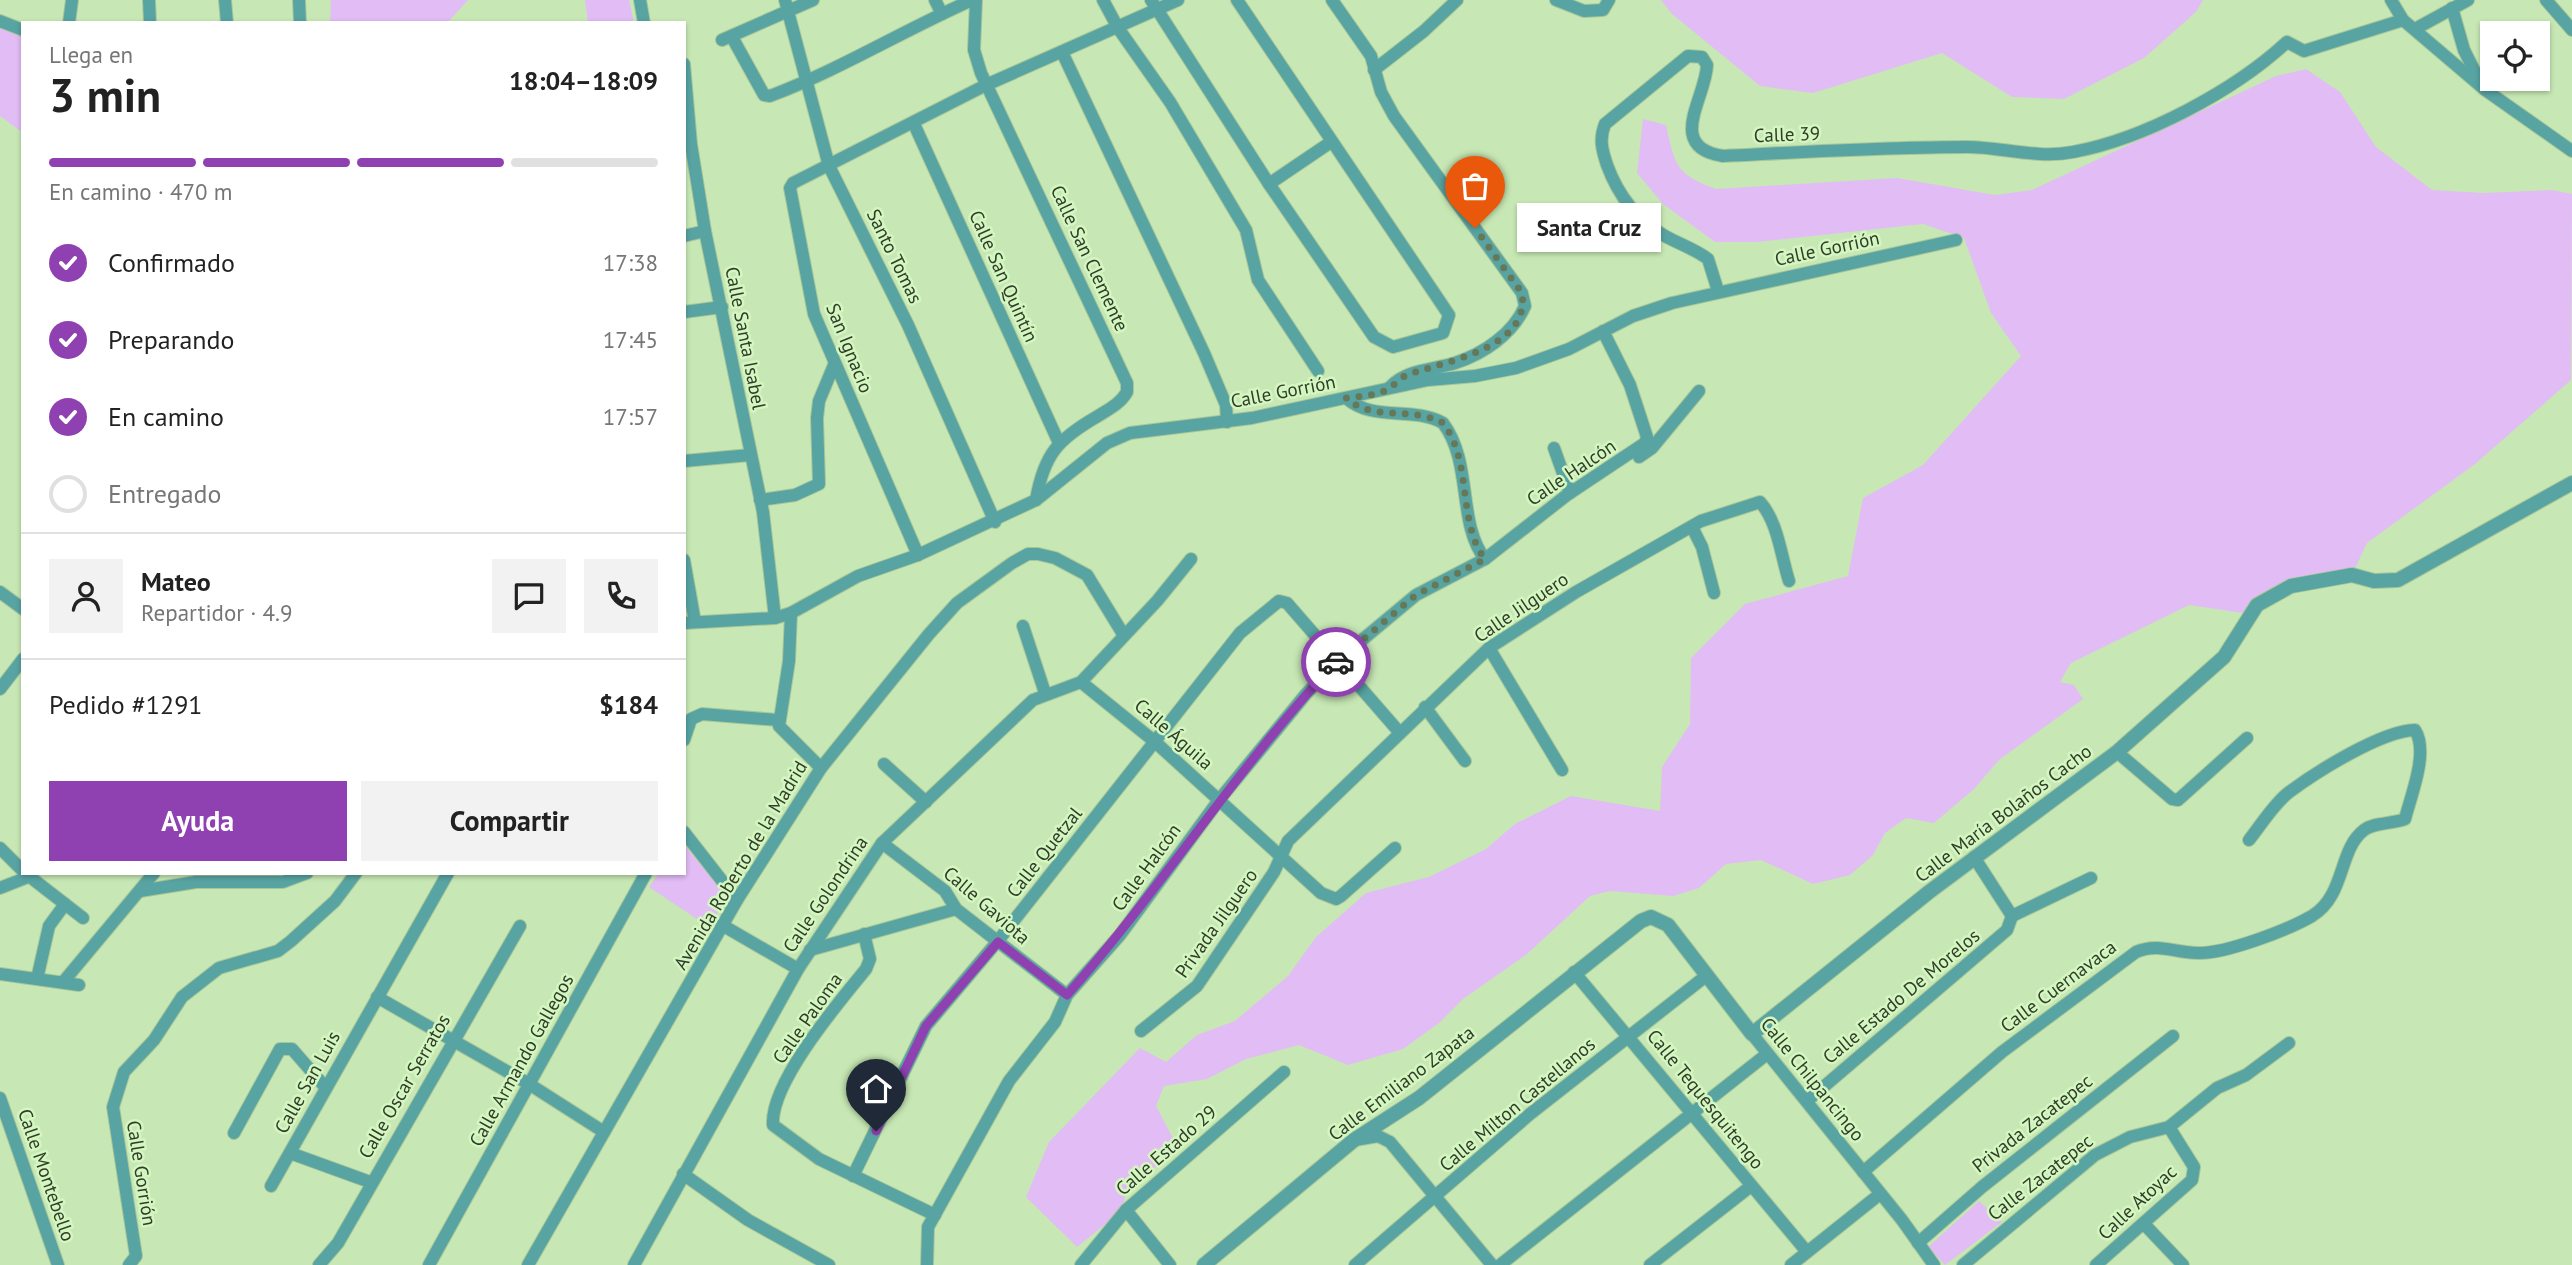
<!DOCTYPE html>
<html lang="es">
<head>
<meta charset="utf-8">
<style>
  body { margin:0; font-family:"PT Sans",sans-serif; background:#f2f2f2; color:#222; height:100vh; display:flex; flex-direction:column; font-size:26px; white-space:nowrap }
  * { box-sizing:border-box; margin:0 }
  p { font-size:23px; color:#767676 }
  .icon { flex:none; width:38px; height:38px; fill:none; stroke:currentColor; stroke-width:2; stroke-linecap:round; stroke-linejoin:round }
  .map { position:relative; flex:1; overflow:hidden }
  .details { position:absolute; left:21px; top:21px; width:665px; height:854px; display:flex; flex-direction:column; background:#fff; border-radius:0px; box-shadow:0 2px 5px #0004 }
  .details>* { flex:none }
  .fabs { position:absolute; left:2480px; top:21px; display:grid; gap:14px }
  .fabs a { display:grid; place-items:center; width:70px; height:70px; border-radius:0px; background:#fff; box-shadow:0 2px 5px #0004; font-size:35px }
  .pin { position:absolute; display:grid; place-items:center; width:60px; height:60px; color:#fff; margin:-72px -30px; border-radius:50% 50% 50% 0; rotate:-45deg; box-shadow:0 0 7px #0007 }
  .pin .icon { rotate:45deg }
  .courier { position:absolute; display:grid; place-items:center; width:70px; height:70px; margin:-35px; border:5px solid #8f41b1; border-radius:50%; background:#fff; color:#222; box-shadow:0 2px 9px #0007 }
  .bubble { position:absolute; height:49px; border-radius:0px; background:#fff; box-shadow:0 2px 5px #0004; font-size:23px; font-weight:600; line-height:49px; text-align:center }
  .headline em { font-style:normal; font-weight:600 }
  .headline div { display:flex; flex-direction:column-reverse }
  .headline { display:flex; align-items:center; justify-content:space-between; height:119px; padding:0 28px }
  h1 { font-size:46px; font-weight:600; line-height:52px }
  .bar { display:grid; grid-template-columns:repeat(4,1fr); gap:10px 7px; align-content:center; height:84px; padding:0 28px }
  .bar i { height:9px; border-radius:5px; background:#e0e0e0 }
  .bar .current { background:#8f41b1 }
  .bar p { grid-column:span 4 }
  .line { display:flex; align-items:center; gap:18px; padding:0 28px; border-top:2px solid #e0e0e0 }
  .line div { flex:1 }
  .round { display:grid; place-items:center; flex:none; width:74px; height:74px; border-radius:0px; background:#f2f2f2 }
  ol { padding:0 28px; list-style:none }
  li { display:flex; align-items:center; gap:21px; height:77px }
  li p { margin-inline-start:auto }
  li .icon { padding:7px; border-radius:50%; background:#8f41b1; color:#fff; stroke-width:4 }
  li:last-child { color:#767676 }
  li i { width:38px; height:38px; border:4px solid #e0e0e0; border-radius:50% }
  .cta { display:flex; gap:14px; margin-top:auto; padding:14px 28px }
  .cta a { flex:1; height:80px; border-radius:0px; background:#8f41b1; color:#fff; font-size:28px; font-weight:600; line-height:80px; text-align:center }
  .cta a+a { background:#f2f2f2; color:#222 }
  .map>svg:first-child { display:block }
</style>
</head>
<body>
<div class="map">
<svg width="2572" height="1265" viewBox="0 0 2572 1265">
  <rect width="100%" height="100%" fill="#c7e8b4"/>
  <g fill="#e2bcf5">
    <polygon points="331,0 468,0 447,23 330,23"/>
    <polygon points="585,0 629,0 634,23 588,23"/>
    <polygon points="1661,0 2203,0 2196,12 2144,58 2064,99 2012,97 1942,53 1813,93 1760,86 1672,14"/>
    <polygon points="0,23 23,31 23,133 0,116"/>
    <path d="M2306 69 2340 92 2376 147 2432 190 2484 193 2552 190 2572 194 2571 380 2475 464 2367 543 2352 575 2291 586 2249 614 2189 605 2071 663 2060 682 2074 685 2083 699 1999 760 1974 789 1934 823 1906 818 1885 833 1873 855 1850 875 1813 884 1761 860 1726 864 1699 888 1673 896 1610 891 1590 896 1527 954 1463 999 1439 1023 1403 1049 1348 1065 1299 1045 1246 1059 1207 1079 1164 1086 1156 1106 1177 1146 1125 1196 1123 1210 1077 1247 1026 1197 1049 1142 1140 1048 1166 1062 1197 1035 1235 1021 1288 976 1316 937 1366 893 1429 877 1486 849 1515 824 1571 796 1660 811 1662 767 1690 724 1691 658 1745 604 1848 576 1863 498 1923 465 2021 356 1991 313 1964 238 1923 224 1757 242H1715L1663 204 1637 173 1643 119 1666 125C1675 166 1676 174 1716 189L1897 178 1995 195 2032 190 2276 76Z"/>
    <polygon points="684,845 728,896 709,927 649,887 659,873 684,873"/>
    <polygon points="1979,1201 2002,1222 1945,1265 1928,1247"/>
  </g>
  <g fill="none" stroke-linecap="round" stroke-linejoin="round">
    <g stroke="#a9c698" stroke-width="14">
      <g id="minor">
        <polyline points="149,0 150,23"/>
        <polyline points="225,0 227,23"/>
        <polyline points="299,0 300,23"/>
        <polyline points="640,0 644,23"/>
        <polyline points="785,0 829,166 908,325 995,522"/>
        <polyline points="935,0 942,14"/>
        <path d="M976 0 974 50 981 73 1127 383V392C1120 404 1109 409 1098 416 1058 439 1044 454 1036 500"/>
        <polyline points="1103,0 1118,28 1170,102 1246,230 1258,280 1318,371"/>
        <polyline points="1151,0 1269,184 1374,337 1393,347 1443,333 1449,315 1237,0"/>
        <path d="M1332 0 1371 56 1381 92 1394 116 1522 293 1525 306C1513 334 1483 354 1455 363 1433 370 1407 369 1390 387"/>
        <polyline points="1556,0 1584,11 1603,10 1609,0"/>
        <polyline points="2391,0 2403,20 2484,89 2572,151"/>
        <polyline points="2546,0 2572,30"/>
        <polyline points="2452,8 2464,50 2480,82"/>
        <polyline points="0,21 23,30"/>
        <polyline points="69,23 72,0"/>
        <polyline points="2415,29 2468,0"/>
        <path d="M732 37 764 95 770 96C839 70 904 30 972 0"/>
        <polyline points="722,40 813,0"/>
        <polyline points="1062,52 1204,353 1226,405 1227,422"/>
        <polyline points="684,64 691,144 705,231 763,512 775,618"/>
        <polyline points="1374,70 1424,31 1457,0"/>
        <polyline points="914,124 1059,443"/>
        <polyline points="1269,184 1331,142"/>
        <polyline points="684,236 705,231"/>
        <path d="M1718 291 1708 259C1695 249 1679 244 1665 236 1637 220 1618 195 1607 165 1602 150 1599 139 1605 124L1688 56 1702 57 1707 65C1706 98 1665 147 1723 156 1804 152 1886 147 1967 147 2001 147 2038 159 2073 152 2144 139 2234 91 2287 42L2304 51 2403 20"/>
        <polyline points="684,312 722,307"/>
        <path d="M1346 398C1373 422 1413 406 1443 423 1473 463 1457 523 1485 559"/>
        <polyline points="1554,448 1570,493"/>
        <polyline points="1639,457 1652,448 1699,391"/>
        <polyline points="684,461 750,455"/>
        <polyline points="760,500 795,495 819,484 817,418 819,401 834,365"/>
        <polyline points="1692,527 1702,547 1714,593"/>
        <polyline points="918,555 814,314 790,188 793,183 986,85 1178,0"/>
        <polyline points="684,560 695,622"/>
        <polyline points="0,592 23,609"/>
        <polyline points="791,613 789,661 779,726 821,768"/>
        <polyline points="684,623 775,618 791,613 858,576 918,555 1036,500 1107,443 1130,433 1252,418 1428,380 1475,376 1516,368 1569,349 1633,316 1672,303 1956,240"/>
        <polyline points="1023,626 1045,693"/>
        <polyline points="1489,648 1562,770"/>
        <polyline points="1081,682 1154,741 1321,893 1336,899 1341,896 1395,848"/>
        <polyline points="0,689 23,659"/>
        <polyline points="1425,707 1465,761"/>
        <polyline points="684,740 691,719 702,714 778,720"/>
        <polyline points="2117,752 2172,799 2178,800 2247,738"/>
        <polyline points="884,764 926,802"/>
        <polyline points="684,832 737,900"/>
        <polyline points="882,843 945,891 956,909 1067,995"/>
        <polyline points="0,848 23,871"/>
        <polyline points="1974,857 2012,916"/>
        <polyline points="25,873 83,918"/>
        <polyline points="0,888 28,877"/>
        <polyline points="140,891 196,882 283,882 307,873"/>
        <polyline points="2012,916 2091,878"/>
        <polyline points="722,925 798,969"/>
        <path d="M864 934 870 959 866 969C839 1002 770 1083 773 1125L819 1159 935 1215"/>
        <polyline points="810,950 956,909"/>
        <polyline points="1574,972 1807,1252"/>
        <polyline points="0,974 79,985"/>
        <polyline points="37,979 49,926 65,904"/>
        <polyline points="64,981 154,873"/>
        <polyline points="377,997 529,1084 604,1132"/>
        <path d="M1141 1031 1197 986 1274 872 1288 841 1489 648 1576 592 1701 521 1760 502C1778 522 1781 556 1789 581"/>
        <polyline points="1752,1034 1902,1220 1934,1265"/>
        <polyline points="0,1098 58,1265"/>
        <polyline points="1807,1101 2007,930 2012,916"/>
        <polyline points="234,1133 280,1049 292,1049 326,1088"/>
        <polyline points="1355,1140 1378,1136 1390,1142 1492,1265"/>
        <polyline points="290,1153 370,1182"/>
        <path d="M1863 1172 2002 1052 2136 952C2159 942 2177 954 2200 953 2227 953 2288 930 2312 916 2346 895 2338 850 2364 830 2375 822 2393 824 2405 819 2411 795 2429 752 2415 730 2381 731 2316 772 2288 793 2273 805 2261 825 2249 840"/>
        <polyline points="683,1174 748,1220 829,1265"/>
        <polyline points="853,1176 926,1026 997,942 1240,633 1279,601 1287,603 1400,733"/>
        <polyline points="271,1186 448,873"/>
        <polyline points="1126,1210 1170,1265"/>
        <polyline points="2145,1225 2183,1265"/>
        <polyline points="1918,1243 1982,1187 2173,1036"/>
        <polyline points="129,1265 136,1256 113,1107 124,1072 154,1040 182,997 219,968 278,951 291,941 335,901 356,873"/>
        <polyline points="319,1265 338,1243 520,926"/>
        <polyline points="429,1265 646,873"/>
        <polyline points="528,1265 737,900 821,768 929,634 957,603 1012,563 1028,554 1038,554 1055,558 1087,575 1123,634"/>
        <polyline points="634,1265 798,969 882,843 1033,700 1081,682 1157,601 1191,559"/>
        <polyline points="927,1265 928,1227 1009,1081 1055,1022 1067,995 1120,935 1219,800 1306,694 1338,660 1416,595 1485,559 1567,495 1645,443 1647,437 1630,385 1603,331"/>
        <polyline points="1081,1265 1126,1210 1284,1072"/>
        <polyline points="1355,1265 1530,1114 1706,976"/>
        <polyline points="1500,1265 1767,1054"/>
        <polyline points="1650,1265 1751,1186"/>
        <polyline points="1791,1265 1880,1194"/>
        <polyline points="1963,1265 2095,1155 2130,1137 2169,1127 2217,1088 2246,1075 2289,1043"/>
        <polyline points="2096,1265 2192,1180 2194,1167 2169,1127"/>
      </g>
    </g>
    <g stroke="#a9c698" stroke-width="16">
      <polyline id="tertiary" points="1204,1265 1354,1140 1419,1098 1641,921 1651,917 1668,925 1752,1034 1929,892 2117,752 2224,657 2257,605 2291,586 2352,575 2374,581 2398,580 2572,483"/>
    </g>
    <use href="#minor" stroke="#58a4a3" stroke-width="12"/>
    <use href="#tertiary" stroke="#58a4a3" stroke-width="14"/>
  </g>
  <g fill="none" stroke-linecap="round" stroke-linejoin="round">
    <path stroke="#657959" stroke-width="7" stroke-dasharray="0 12.6" d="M1336 662 1416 595 1485 559C1457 523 1473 462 1443 423 1413 406 1373 422 1346 398 1359 396 1376 396 1388 389 1396 384 1400 377 1410 374 1446 361 1531 348 1522 293L1475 228"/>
    <path stroke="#8f41b1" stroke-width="9" d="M876 1131 926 1026 998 942 1067 995C1162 888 1238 766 1336 662"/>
  </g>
  <g text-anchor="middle" stroke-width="5" stroke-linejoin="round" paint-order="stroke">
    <g font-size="19" fill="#303d28" stroke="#d4f6c1">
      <text transform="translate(1787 134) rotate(-2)" y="7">Calle 39</text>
      <text transform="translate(1827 248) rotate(-12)" y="7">Calle Gorrión</text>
      <text transform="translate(895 256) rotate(64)" y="7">Santo Tomas</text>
      <text transform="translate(1090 258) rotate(65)" y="7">Calle San Clemente</text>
      <text transform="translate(1004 276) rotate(66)" y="7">Calle San Quintín</text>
      <text transform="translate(746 338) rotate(79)" y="7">Calle Santa Isabel</text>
      <text transform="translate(850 348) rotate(68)" y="7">San Ignacio</text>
      <text transform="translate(1283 391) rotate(-11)" y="7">Calle Gorrión</text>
      <text transform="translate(1571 472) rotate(-34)" y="7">Calle Halcón</text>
      <text transform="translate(1521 607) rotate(-34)" y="7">Calle Jilguero</text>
      <text transform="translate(1174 734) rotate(41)" y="7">Calle Águila</text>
      <text transform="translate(2003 813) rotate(-37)" y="7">Calle María Bolaños Cacho</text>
      <text transform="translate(1044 852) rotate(-52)" y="7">Calle Quetzal</text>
      <text transform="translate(740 865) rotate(-59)" y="7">Avenida Roberto de la Madrid</text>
      <text transform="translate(1146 867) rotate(-54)" y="7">Calle Halcón</text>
      <text transform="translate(825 894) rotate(-56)" y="7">Calle Golondrina</text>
      <text transform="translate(987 905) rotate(41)" y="7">Calle Gaviota</text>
      <text transform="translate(1216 923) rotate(-55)" y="7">Privada Jilguero</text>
      <text transform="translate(2058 986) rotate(-37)" y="7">Calle Cuernavaca</text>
      <text transform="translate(1901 996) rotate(-40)" y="7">Calle Estado De Morelos</text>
      <text transform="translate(807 1018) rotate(-55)" y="7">Calle Paloma</text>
      <text transform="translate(521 1060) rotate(-61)" y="7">Calle Armando Gallegos</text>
      <text transform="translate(1813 1079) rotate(51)" y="7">Calle Chilpancingo</text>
      <text transform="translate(307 1082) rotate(-61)" y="7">Calle San Luis</text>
      <text transform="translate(1401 1083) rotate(-37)" y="7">Calle Emiliano Zapata</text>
      <text transform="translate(404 1086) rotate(-60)" y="7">Calle Oscar Serratos</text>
      <text transform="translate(1706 1099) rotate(51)" y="7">Calle Tequesquitengo</text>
      <text transform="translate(1517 1104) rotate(-40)" y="7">Calle Milton Castellanos</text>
      <text transform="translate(2032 1123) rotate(-38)" y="7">Privada Zacatepec</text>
      <text transform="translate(1166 1150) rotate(-41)" y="7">Calle Estado 29</text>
      <text transform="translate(142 1173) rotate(81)" y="7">Calle Gorrión</text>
      <text transform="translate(47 1175) rotate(71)" y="7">Calle Montebello</text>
      <text transform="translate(2040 1177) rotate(-38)" y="7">Calle Zacatepec</text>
      <text transform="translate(2137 1202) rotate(-43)" y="7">Calle Atoyac</text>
    </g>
  </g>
</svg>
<div class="fabs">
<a><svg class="icon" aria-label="locate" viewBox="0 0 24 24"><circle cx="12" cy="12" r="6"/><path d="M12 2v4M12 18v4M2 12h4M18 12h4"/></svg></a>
</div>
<div class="pin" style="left:1475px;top:228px;background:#ea580c"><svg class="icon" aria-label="bag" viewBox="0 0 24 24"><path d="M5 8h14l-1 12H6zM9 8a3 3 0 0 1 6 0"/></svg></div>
<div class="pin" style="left:876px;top:1131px;background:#1f2937"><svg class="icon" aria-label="home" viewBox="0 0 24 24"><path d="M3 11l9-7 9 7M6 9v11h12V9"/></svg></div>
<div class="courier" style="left:1336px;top:662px"><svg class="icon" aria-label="car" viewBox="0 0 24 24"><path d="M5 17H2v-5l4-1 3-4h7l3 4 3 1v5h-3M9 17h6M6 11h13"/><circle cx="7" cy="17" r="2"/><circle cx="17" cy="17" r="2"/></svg></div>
<div class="bubble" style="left:1517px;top:203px;width:144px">Santa Cruz</div>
<section class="details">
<div class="headline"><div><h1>3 min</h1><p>Llega en</p></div><em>18:04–18:09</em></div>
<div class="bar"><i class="current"></i><i class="current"></i><i class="current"></i><i></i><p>En camino · 470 m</p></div>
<ol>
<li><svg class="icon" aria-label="check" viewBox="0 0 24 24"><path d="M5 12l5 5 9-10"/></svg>Confirmado<p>17:38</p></li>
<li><svg class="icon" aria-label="check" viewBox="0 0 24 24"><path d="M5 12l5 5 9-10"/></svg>Preparando<p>17:45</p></li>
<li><svg class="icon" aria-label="check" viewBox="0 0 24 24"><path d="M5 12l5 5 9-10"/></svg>En camino<p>17:57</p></li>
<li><i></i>Entregado</li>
</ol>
<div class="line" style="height:126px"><a class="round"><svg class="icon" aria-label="person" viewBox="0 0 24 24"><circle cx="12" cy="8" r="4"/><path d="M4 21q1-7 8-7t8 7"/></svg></a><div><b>Mateo</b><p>Repartidor · 4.9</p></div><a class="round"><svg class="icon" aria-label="chat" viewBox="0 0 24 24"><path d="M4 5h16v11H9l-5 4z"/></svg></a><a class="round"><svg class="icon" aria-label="phone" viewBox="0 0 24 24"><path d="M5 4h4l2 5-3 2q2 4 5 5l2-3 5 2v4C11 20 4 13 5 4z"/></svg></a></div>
<div class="line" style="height:91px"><div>Pedido #1291</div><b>$184</b></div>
<div class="cta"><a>Ayuda</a><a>Compartir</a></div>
</section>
</div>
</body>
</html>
